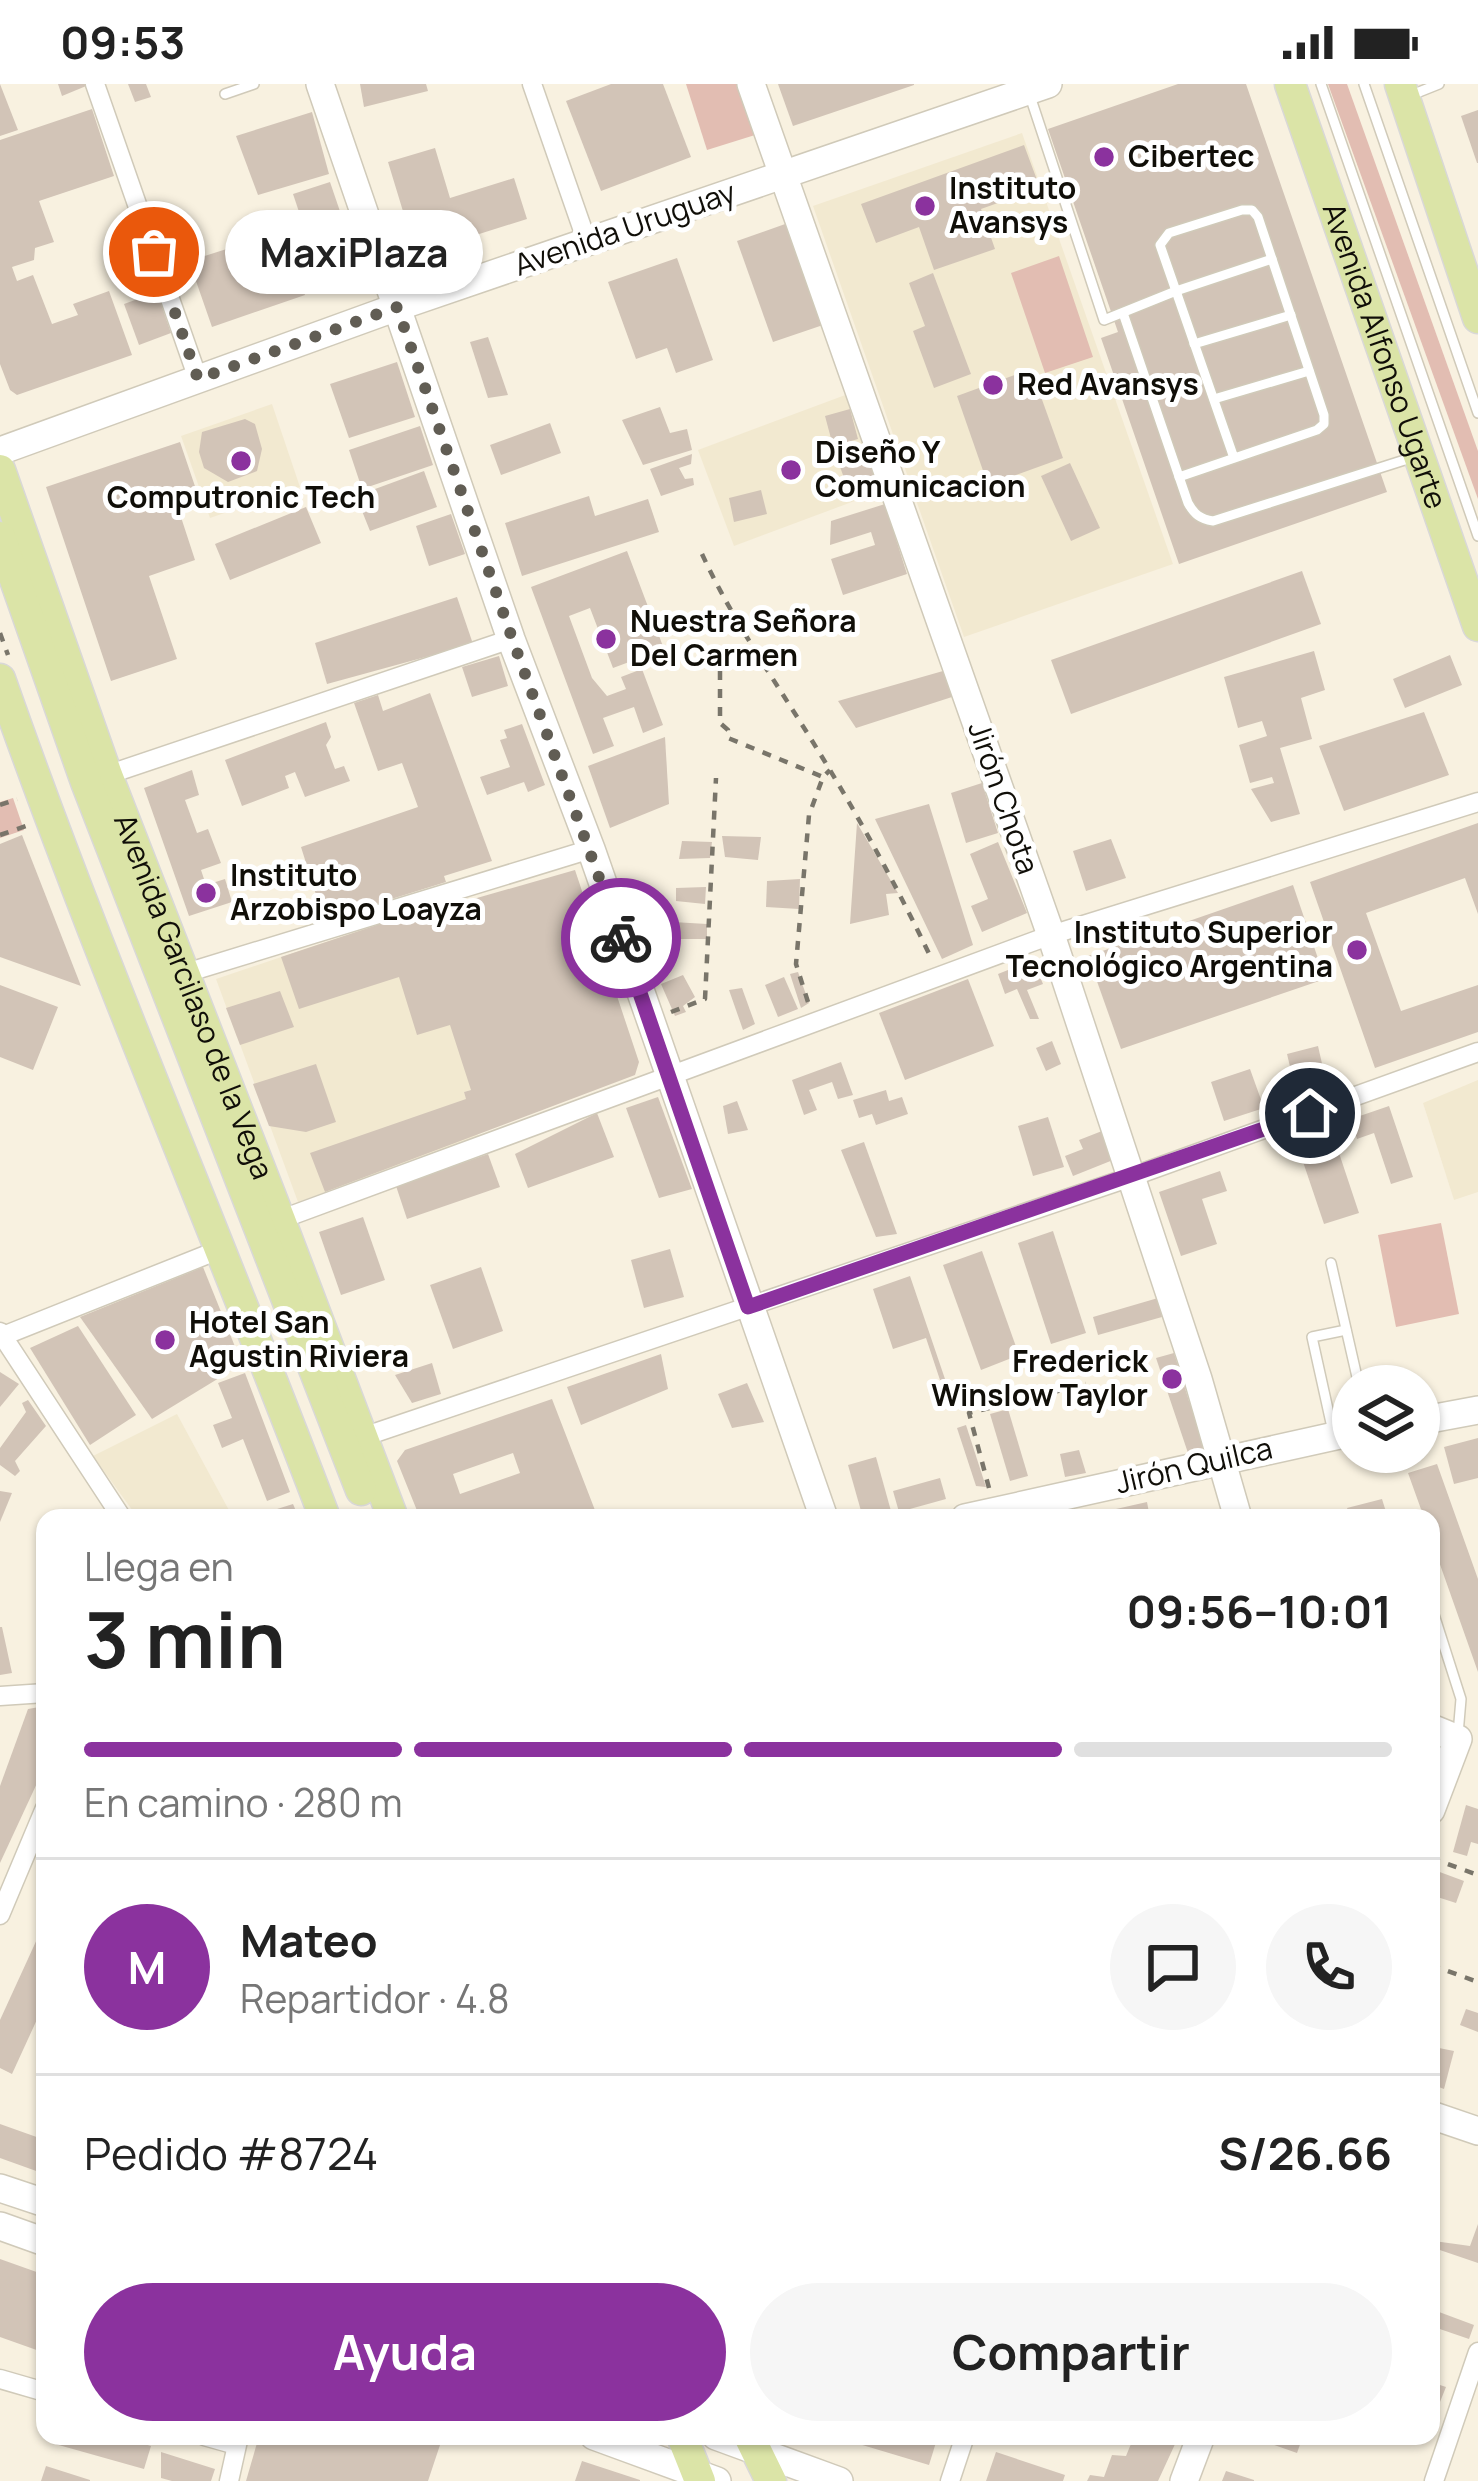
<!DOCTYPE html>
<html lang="es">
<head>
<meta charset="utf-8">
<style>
  body { margin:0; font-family:Manrope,sans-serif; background:#f6f6f6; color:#222; height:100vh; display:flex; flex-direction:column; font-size:45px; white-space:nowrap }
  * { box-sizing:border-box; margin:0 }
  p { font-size:39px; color:#767676 }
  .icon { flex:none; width:66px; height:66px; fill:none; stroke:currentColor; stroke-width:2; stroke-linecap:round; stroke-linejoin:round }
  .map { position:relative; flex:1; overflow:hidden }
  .side { position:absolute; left:36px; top:1425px; width:1404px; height:936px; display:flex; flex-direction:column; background:#fff; border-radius:24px; box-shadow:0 3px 9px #0004 }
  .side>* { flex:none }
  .controls { position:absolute; left:1332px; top:1281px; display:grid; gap:24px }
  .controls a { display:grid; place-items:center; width:108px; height:108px; border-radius:50%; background:#fff; box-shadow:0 3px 9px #0004; font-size:60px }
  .pin { position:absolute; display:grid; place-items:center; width:102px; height:102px; color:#fff; margin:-51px; border:6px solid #fff; border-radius:50%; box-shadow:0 3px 12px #0007 }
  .courier { position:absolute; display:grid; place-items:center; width:120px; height:120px; margin:-60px; border:9px solid #8b329e; border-radius:50%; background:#fff; color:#222; box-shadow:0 3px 15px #0007 }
  .bubble { position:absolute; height:84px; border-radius:42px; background:#fff; box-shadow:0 3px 9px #0004; font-size:39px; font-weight:700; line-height:84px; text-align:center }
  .overview em { font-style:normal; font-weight:700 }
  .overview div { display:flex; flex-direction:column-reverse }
  .overview { display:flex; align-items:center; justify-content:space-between; height:204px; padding:0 48px }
  h1 { font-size:78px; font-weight:700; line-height:90px }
  .bar { display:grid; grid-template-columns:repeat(4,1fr); gap:18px 12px; align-content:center; height:144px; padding:0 48px }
  .bar i { height:15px; border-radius:9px; background:#e0e0e0 }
  .bar .active { background:#8b329e }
  .bar p { grid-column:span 4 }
  .line { display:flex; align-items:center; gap:30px; padding:0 48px; border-top:3px solid #e0e0e0 }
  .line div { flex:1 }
  .round { display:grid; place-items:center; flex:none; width:126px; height:126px; border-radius:63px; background:#f6f6f6 }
  .action { display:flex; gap:24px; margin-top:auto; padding:24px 48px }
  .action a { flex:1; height:138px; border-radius:72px; background:#8b329e; color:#fff; font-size:48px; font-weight:700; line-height:138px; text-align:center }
  .action a+a { background:#f6f6f6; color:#222 }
  .status { display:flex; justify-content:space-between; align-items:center; height:84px; padding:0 60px; background:#fff; direction:ltr }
  .status svg { height:33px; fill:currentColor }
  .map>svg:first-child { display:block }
</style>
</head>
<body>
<div class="status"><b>09:53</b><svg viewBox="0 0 49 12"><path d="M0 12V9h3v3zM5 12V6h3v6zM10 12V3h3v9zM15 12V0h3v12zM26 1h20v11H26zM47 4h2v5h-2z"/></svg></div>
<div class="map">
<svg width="1478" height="2397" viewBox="0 0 1478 2397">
  <rect width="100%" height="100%" fill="#f8f1e0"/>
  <g fill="#f2e9d0">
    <polygon points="1022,49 1173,480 964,553 813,122"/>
    <polygon points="848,310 884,406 734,462 698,366"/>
    <polygon points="272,320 300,403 210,434 181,352"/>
    <polygon points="435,821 494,998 464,1008 478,1052 298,1118 216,895"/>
    <polygon points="1478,996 1478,1108 1454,1116 1423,1019"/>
    <polygon points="177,1330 231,1430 222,1434 138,1434 93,1372"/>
  </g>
  <g fill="#e2bdb2">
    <polygon points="686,0 739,0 755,51 707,66"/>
    <polygon points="1328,0 1347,0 1478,367 1478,415"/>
    <polygon points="1059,172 1093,273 1045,289 1011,189"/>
    <polygon points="13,714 24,746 0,754 0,718"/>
    <polygon points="1441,1139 1459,1230 1396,1243 1378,1151"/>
  </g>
  <g fill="#d2c4b7" fill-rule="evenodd">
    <polygon points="0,0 18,46 0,52"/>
    <polygon points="58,0 91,0 62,12"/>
    <polygon points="128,0 146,0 151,13 135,18"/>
    <polygon points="360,0 426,0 428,7 364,23"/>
    <polygon points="611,0 663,0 691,73 601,107 566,17"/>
    <polygon points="778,0 914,0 914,1 793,42"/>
    <polygon points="1178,0 1246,0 1387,408 1179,480 1101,254 1118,248 1048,45"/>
    <polygon points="92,25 114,92 39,117 54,158 35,164 34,176 12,183 17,197 33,191 52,240 78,231 73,220 109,207 132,271 17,311 10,306 0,280 0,56"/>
    <polygon points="1478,26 1478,79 1477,79 1461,32"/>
    <polygon points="312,28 329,90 258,111 236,52"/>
    <polygon points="1024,61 1040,104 981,125 995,165 934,186 919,143 876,159 861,120"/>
    <polygon points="435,64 450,114 514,94 527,135 416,170 388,78"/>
    <polygon points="330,98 361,189 324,202 293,110"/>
    <polygon points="788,139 823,241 773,258 737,157"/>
    <polygon points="286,153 305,211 212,243 189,177 236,162 238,169"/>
    <polygon points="677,174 713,276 676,289 667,264 636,275 608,198"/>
    <polygon points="933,189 971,290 934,304 913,247 925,242 909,199"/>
    <polygon points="157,208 171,249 139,261 124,220"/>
    <polygon points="488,253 508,311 488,314 470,258"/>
    <polygon points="397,278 415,333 349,354 330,300"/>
    <polygon points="1031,285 1063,374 988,401 957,312"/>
    <polygon points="660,323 670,349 687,345 692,366 643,381 622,336"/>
    <polygon points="850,325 858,355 833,362 825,332"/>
    <polygon points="245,335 255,340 262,365 257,387 228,398 204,384 199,368 202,348"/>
    <polygon points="550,339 561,369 501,391 490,361"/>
    <polygon points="420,342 433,381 362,405 349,366"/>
    <polygon points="180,358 201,420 179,427 195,476 149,492 177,575 111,597 46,403"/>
    <polygon points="868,367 880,400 850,411 838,377"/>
    <polygon points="692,370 691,380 679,384 685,395 693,394 694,401 661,412 650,385"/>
    <polygon points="1070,379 1100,444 1071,457 1041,392"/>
    <polygon points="424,387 437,423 370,447 356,412"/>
    <polygon points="761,406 767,430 734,438 729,414"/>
    <polygon points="589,412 595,432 648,415 659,448 522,492 505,439"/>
    <polygon points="885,420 907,490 843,511 831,475 875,461 871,448 830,461 831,437"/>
    <polygon points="306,423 321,459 230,496 215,460"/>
    <polygon points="451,430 465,470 429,482 416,442"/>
    <polygon points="627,467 664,565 613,584 590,524 569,532 592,594 607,612 626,605 621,593 642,585 663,641 643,649 634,623 603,634 614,662 593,670 531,503"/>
    <polygon points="1302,487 1321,540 1071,630 1051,576"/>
    <polygon points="457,513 473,560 327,600 315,559"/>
    <polygon points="1314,567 1325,606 1301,614 1312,655 1280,664 1300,730 1271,738 1251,705 1274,699 1272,693 1250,699 1239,661 1267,652 1262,637 1238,644 1224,593"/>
    <polygon points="1450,571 1462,601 1405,624 1393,595"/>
    <polygon points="499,572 508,602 472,613 462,583"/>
    <polygon points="943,587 952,613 856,644 838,617"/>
    <polygon points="430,609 492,777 444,792 446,798 324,836 301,763 418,723 402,679 378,687 354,619 378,611 383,627"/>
    <polygon points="1424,628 1449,691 1344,727 1319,662"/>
    <polygon points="326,638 331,653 326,661 335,685 344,682 350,697 305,713 295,688 285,692 289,704 242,722 225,676"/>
    <polygon points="522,640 545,701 528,708 524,698 487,711 480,693 510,683 500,656 507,654 504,646"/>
    <polygon points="665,653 669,720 610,744 588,682"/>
    <polygon points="192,686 199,711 185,716 197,749 208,745 221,779 201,786 206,801 225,795 232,818 189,832 144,704"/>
    <polygon points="982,699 998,749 966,759 951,709"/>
    <polygon points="929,720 973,861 942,875 875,735"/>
    <polygon points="857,739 898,809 886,810 889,831 850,840"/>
    <polygon points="1478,739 1478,830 1465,794 1366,829 1401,927 1478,901 1478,948 1375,984 1310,798"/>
    <polygon points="22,751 81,902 0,873 0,760"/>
    <polygon points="722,752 761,753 758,776 725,773"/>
    <polygon points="1111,755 1126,794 1086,807 1073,767"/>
    <polygon points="682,757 712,758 710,774 679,775"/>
    <polygon points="998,758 1027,829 982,848 971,822 988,815 970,770"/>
    <polygon points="575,786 639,978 635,991 325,1108 310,1069 466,1015 464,1008 471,1006 450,941 417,951 399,893 299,925 281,873 455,815 456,820"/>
    <polygon points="800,795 799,825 766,823 767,797"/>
    <polygon points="1293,801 1325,895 1121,965 1088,872"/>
    <polygon points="706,803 705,820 676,817 676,804"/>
    <polygon points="673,838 707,840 707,855 672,855"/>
    <polygon points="1033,876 1043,900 1027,906 1039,935 1030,935 1017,905 1005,910 998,890"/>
    <polygon points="798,888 809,919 801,924 790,890"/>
    <polygon points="683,891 695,913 683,922 686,928 675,932 661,900"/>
    <polygon points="784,893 798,925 778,933 765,901"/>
    <polygon points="968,895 994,962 905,996 879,929"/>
    <polygon points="0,901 58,923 33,986 0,973"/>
    <polygon points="742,904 755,940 743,946 729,906"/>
    <polygon points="280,907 294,943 240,961 226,924"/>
    <polygon points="1052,957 1061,980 1046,987 1036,964"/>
    <polygon points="1318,962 1323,984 1292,991 1287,970"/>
    <polygon points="841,978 853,1011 838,1015 832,998 809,1006 817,1026 804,1031 792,996"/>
    <polygon points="316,980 336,1038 306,1048 269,1042 253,1000"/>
    <polygon points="1250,985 1264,1024 1224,1037 1211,998"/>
    <polygon points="886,1006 889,1017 902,1013 908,1030 876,1041 872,1030 859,1034 853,1016"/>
    <polygon points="658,1013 692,1105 659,1114 626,1024"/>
    <polygon points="737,1017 748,1046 728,1050 723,1022"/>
    <polygon points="1389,1022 1413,1093 1391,1100 1374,1049 1357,1055 1351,1035"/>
    <polygon points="597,1029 614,1073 528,1104 515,1070"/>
    <polygon points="1048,1033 1064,1083 1033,1092 1018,1042"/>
    <polygon points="1102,1047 1113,1076 1073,1092 1065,1072 1083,1065 1079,1056"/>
    <polygon points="1333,1051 1359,1129 1324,1140 1298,1063"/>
    <polygon points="864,1058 897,1150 876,1153 841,1066"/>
    <polygon points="488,1070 500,1103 407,1135 396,1102"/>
    <polygon points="1220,1087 1227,1107 1202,1115 1217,1160 1181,1172 1159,1108"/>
    <polygon points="363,1133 385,1196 341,1211 319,1148"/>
    <polygon points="1053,1147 1086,1249 1051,1260 1018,1159"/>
    <polygon points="670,1165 684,1213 644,1224 631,1176"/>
    <polygon points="982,1167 1019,1271 981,1286 943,1181"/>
    <polygon points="203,1183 242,1280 152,1335 80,1233"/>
    <polygon points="481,1183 503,1247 453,1265 430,1201"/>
    <polygon points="910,1192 945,1295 940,1296 926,1254 893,1265 873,1205"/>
    <polygon points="1158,1214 1162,1233 1098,1251 1093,1233"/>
    <polygon points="78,1242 136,1331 90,1361 30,1264"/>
    <polygon points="1174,1269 1189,1317 1195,1314 1205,1364 1188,1369 1156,1274"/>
    <polygon points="661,1270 668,1305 581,1341 567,1303"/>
    <polygon points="432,1279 441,1310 412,1319 395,1291"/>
    <polygon points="0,1288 19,1300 0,1323"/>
    <polygon points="245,1289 290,1408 267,1417 243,1355 222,1364 213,1341 232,1334 218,1299"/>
    <polygon points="747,1299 764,1338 732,1344 718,1310"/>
    <path d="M552 1315 598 1434H420L397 1377 405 1366ZM513 1369 520 1389 460 1410 453 1390Z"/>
    <polygon points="28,1316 46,1342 15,1377 20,1387 15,1392 0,1381 0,1364 26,1328 22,1319"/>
    <polygon points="1008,1325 1028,1392 1010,1397 990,1330"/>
    <polygon points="966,1341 986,1403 976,1402 957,1344"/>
    <polygon points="1478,1354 1478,1394 1454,1400 1444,1363"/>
    <polygon points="1079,1366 1086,1389 1065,1393 1060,1370"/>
    <polygon points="876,1373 891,1427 863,1434 848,1381"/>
    <polygon points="1437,1380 1478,1495 1478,1588 1437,1472 1431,1474 1431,1434 1406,1434 1422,1428 1408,1389"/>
    <polygon points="940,1394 946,1415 899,1428 893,1407"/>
    <polygon points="0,1407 12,1409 0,1438"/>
    <polygon points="1382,1415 1388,1434 1351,1434 1347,1424"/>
    <polygon points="1147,1418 1150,1434 1085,1434 1085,1432"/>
    <polygon points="293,1420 299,1434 253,1434 252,1433"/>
    <polygon points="0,1543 2,1543 12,1589 0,1591"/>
    <polygon points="45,1622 45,1682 0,1779 0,1702 28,1625"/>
    <polygon points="1466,1721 1478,1725 1478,1760 1471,1758 1467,1772 1453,1768"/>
    <polygon points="1437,1787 1464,1797 1456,1819 1431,1811"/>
    <polygon points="38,1853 45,1857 45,1918 12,1990 0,1984 0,1936"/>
    <polygon points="1466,1925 1478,1929 1478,1948 1460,1941"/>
    <polygon points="1434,1963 1454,1967 1444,2005 1431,2000 1431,1972"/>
    <polygon points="0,2040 45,2056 45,2077 39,2088 0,2074"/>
    <polygon points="1478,2140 1478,2179 1431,2163 1434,2157 1470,2162"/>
    <polygon points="0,2175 45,2191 45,2269 0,2253"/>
    <polygon points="1431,2225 1474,2241 1469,2255 1431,2242"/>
    <polygon points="1431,2298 1446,2303 1436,2328 1431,2326"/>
    <polygon points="58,2352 117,2352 151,2362 144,2385 55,2360"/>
    <polygon points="259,2352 443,2352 428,2397 246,2397"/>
    <polygon points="862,2352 938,2352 929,2381 859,2360"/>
    <polygon points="1249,2352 1303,2352 1297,2369"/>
    <polygon points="1157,2354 1176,2358 1158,2397 1087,2397 1090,2391 1104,2393 1112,2371 1126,2372 1133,2355 1155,2360"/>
    <polygon points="161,2368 215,2385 211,2397 172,2397 161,2394"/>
    <polygon points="996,2368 1065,2391 1063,2397 986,2397"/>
    <polygon points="582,2377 640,2396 640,2397 575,2397"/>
    <polygon points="46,2382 90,2396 90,2397 41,2397"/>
    <polygon points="1226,2387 1254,2396 1254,2397 1222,2397"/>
  </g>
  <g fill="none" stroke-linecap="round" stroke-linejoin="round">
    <g stroke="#d0cab9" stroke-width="12">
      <g id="lane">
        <polyline points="1321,0 1478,452"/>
        <polyline points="1364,0 1478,329"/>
        <polyline points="225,10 254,0"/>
        <polyline points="1030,12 1104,236 1176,207 1272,175"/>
        <polyline points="1409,12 1439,0"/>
        <path d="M1123 229 1188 419C1194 430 1200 435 1213 437L1414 373"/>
        <polyline points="1194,260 1291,231"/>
        <polyline points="1214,315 1309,287"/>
        <polyline points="1179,393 1317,346 1324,340 1324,331 1258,133 1252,126 1242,126 1169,149 1160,161 1234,374"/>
        <polyline points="1331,1179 1357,1293"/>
        <polyline points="1333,1348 1312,1253 1346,1246"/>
        <polyline points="1431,1521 1461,1615 1458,1650"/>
      </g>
    </g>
    <g stroke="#d0cab9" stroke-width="21">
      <g id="street">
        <polyline points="95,0 198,295"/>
        <polyline points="532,0 587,158"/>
        <polyline points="101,693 511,555"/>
        <polyline points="176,892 591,765"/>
        <polyline points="271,1139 1051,851 1478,718"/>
        <polyline points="0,1248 122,1434"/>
        <polyline points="3,1252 221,1165"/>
        <polyline points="354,1356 1131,1093 1478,968"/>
        <polyline points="0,1612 45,1609"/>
        <polyline points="0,1831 45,1724"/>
        <polyline points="0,2295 45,2308"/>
        <polyline points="204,2352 236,2361"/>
        <polyline points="229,2397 239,2352"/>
        <polyline points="950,2397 965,2352"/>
        <polyline points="1434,2397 1478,2268"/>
      </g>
    </g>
    <g stroke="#d0cab9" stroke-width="30">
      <g id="secondary">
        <polyline points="320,0 511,555 591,765 824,1434"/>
        <polyline points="751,0 1051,851 1198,1295 1238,1434"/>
        <polyline points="0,367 397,223 1048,0"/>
        <polyline points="1419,1337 1478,1326"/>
        <polyline points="965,1434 1353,1348"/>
        <polyline points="1431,1644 1458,1655 1431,1726"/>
        <polyline points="1431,2031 1478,2047"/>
        <polyline points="0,2104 45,2119"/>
        <polyline points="0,2142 45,2158"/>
        <polyline points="594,2352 717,2397"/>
        <polyline points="716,2352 839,2397"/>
        <polyline points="1184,2397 1201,2352"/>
      </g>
    </g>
    <g stroke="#d9d8d7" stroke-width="33">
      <g id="primary">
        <path id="s1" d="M1290 0 1478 542"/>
        <polyline points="1400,0 1478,234"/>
        <path id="s2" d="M0 386 107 691 280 1136 393 1434"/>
        <polyline points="0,453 86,698 361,1406"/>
        <path d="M0 595C99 878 219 1153 325 1434"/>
        <polyline points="682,2352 700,2397"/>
        <polyline points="749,2352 771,2397"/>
      </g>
    </g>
    <g stroke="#79756a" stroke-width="4.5" stroke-dasharray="9 9" stroke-linecap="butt">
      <path d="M702 470C732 535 773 594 811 655 855 726 896 800 932 876"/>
      <polyline points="0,549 8,571"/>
      <polyline points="720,569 720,639 728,646 728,654 823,693"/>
      <polyline points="0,721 17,715"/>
      <polyline points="0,751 29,741"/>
      <polyline points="808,918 796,880 809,731 823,693 830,686"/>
      <polyline points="671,928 705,915 716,694"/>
      <polyline points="989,1404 969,1329 1086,1300"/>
      <polyline points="1431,1774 1478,1791"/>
      <polyline points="1431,1881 1478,1898"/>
    </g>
    <use href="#lane" stroke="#fff" stroke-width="9"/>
    <use href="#street" stroke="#fff" stroke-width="18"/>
    <use href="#secondary" stroke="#fff" stroke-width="27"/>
    <use href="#primary" stroke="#dbe4a7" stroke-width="30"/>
  </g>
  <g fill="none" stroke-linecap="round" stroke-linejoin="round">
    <polyline stroke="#615d54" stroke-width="12" stroke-dasharray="0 21.6" points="154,168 198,295 397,223 512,554 621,854"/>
    <polyline stroke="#8b329e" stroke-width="15" points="621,854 748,1223 1310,1029"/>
  </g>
  <g fill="#8b329e" stroke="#fff" stroke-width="4.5">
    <circle cx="1104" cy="73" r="12"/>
    <circle cx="925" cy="122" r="12"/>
    <circle cx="993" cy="301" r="12"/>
    <circle cx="241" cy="377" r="12"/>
    <circle cx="791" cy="386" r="12"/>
    <circle cx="606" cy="555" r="12"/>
    <circle cx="206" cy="809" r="12"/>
    <circle cx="1357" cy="866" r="12"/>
    <circle cx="165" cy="1256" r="12"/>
    <circle cx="1172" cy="1295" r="12"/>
  </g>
  <g text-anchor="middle" stroke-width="10" stroke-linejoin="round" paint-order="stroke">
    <g font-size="30" font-weight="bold" fill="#100e08" stroke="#fff" text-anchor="start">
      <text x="1128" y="83">Cibertec</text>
      <text x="949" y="115">Instituto<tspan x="949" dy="34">Avansys</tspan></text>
      <text x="1017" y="311">Red Avansys</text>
      <text x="815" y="379">Diseño Y<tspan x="815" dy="34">Comunicacion</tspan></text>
      <text x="241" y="424" text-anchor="middle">Computronic Tech</text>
      <text x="630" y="548">Nuestra Señora<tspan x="630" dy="34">Del Carmen</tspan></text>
      <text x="230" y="802">Instituto<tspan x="230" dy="34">Arzobispo Loayza</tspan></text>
      <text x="1333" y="859" text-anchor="end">Instituto Superior<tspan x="1333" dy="34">Tecnológico Argentina</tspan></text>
      <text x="189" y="1249">Hotel San<tspan x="189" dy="34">Agustin Riviera</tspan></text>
      <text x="1148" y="1288" text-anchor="end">Frederick<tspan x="1148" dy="34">Winslow Taylor</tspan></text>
    </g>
    <g font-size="30" fill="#100e08" stroke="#fff">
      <text transform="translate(625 145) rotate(-19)" y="10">Avenida Uruguay</text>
      <text dy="10" stroke="none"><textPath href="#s1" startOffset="288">Avenida Alfonso Ugarte</textPath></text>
      <text transform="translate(1003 714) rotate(71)" y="10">Jirón Chota</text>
      <text dy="10" stroke="none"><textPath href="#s2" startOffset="561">Avenida Garcilaso de la Vega</textPath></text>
      <text transform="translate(1194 1382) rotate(-13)" y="10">Jirón Quilca</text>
    </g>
  </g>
</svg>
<div class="controls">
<a><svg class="icon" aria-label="layers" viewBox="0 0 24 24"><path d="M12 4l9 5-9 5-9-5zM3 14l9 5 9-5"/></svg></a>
</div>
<div class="pin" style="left:154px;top:168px;background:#ea580c"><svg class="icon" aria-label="bag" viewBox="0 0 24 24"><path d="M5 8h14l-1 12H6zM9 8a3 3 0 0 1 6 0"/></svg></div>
<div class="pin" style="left:1310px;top:1029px;background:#1f2937"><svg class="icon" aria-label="home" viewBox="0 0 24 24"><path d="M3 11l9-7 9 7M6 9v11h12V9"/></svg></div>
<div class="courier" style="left:621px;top:854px"><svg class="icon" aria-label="bike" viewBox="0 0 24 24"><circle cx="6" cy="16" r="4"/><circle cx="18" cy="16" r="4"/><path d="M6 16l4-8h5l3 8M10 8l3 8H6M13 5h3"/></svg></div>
<div class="bubble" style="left:225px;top:126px;width:258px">MaxiPlaza</div>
<section class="side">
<div class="overview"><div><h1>3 min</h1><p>Llega en</p></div><em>09:56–10:01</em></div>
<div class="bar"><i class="active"></i><i class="active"></i><i class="active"></i><i></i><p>En camino · 280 m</p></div>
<div class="line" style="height:216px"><b class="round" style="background:#8b329e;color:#fff">M</b><div><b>Mateo</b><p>Repartidor · 4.8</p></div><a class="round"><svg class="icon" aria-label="chat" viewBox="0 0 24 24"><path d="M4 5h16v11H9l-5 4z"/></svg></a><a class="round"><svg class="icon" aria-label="phone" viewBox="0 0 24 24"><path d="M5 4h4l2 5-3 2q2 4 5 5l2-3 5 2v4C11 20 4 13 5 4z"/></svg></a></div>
<div class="line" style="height:156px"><div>Pedido #8724</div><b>S/26.66</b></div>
<div class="action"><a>Ayuda</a><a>Compartir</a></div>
</section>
</div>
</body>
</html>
